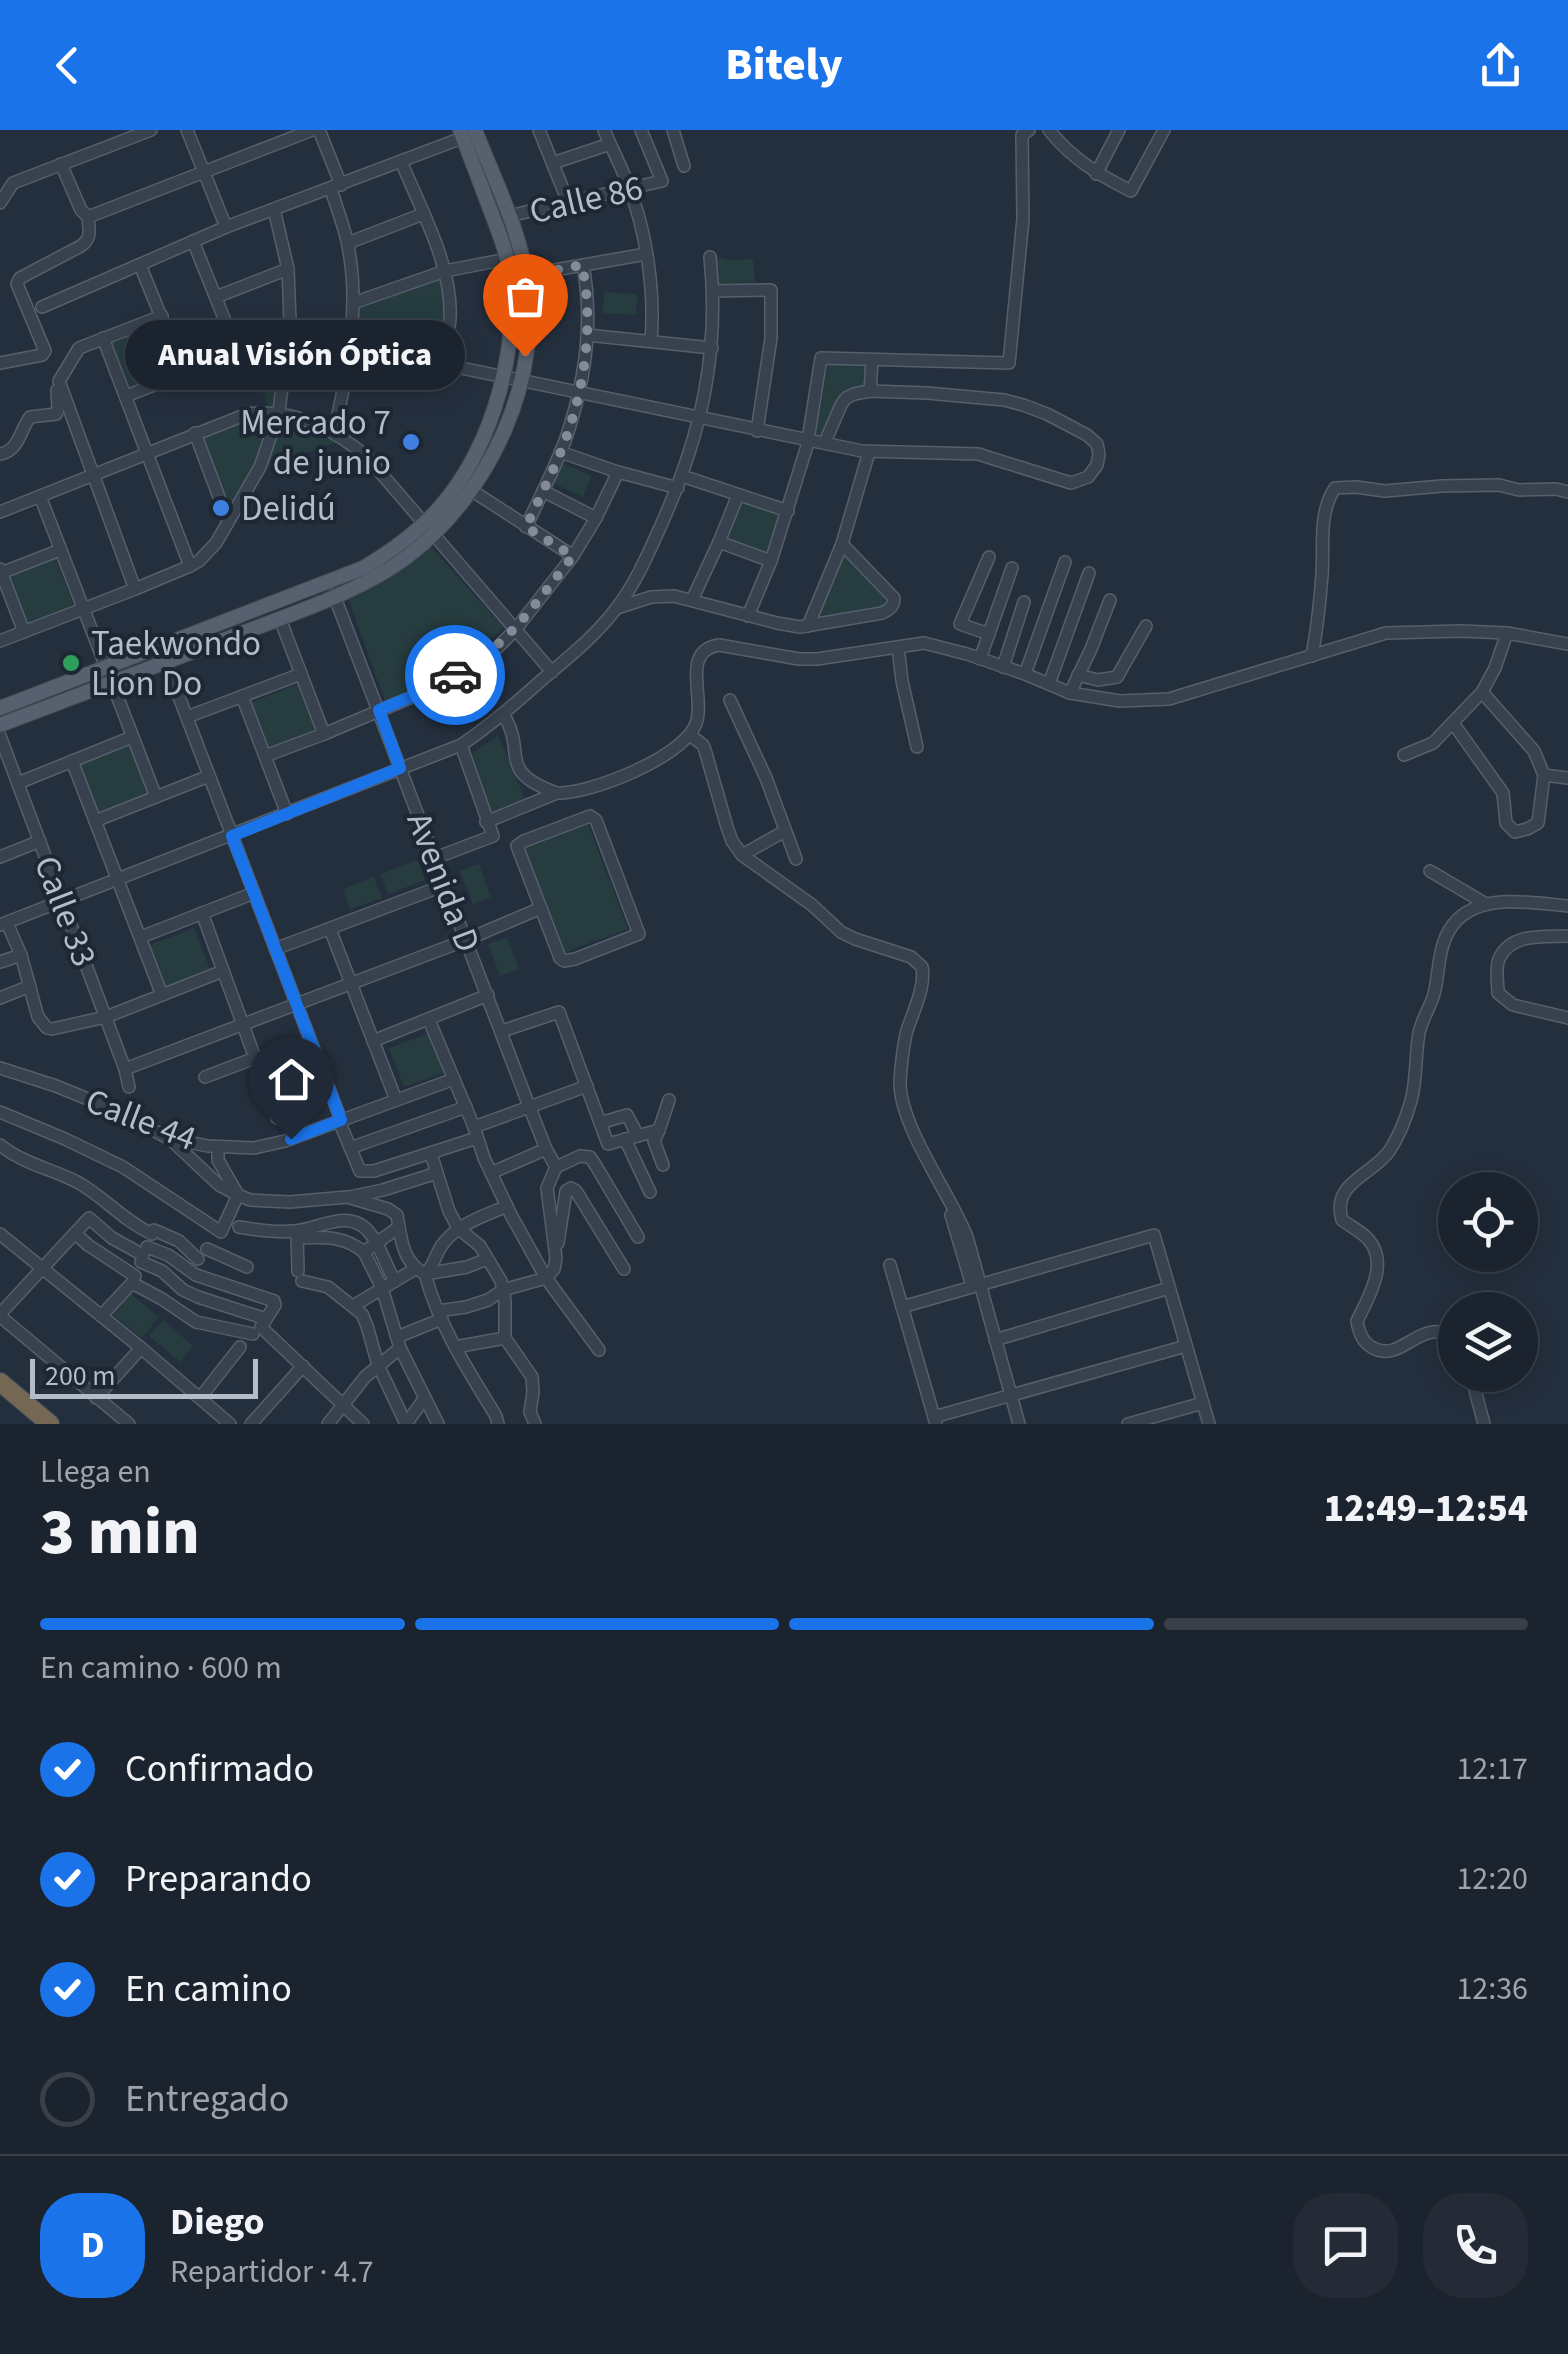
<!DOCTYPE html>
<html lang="es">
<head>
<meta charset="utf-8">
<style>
  body { margin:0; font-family:"Source Sans 3",sans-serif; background:#242b36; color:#f1f3f6; height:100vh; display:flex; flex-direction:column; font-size:38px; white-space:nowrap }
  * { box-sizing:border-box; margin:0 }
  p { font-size:32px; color:#a0a4aa }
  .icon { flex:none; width:55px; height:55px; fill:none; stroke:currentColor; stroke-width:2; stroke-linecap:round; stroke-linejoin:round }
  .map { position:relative; height:1294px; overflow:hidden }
  .drawer { display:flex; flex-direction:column; background:#1b232e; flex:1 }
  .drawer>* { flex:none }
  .fabs { position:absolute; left:1438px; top:1042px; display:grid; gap:20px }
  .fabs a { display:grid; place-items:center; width:100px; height:100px; border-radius:50%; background:#1b232e; box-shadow:0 5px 25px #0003,0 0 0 2px #39404a; font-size:50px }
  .scale { position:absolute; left:30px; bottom:25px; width:228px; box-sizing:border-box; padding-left:10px; border:5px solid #b4bcc9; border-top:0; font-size:28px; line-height:35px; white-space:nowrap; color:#b4bcc9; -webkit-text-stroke:8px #1d2633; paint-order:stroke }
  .pin { position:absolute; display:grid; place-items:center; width:85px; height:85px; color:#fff; margin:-102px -42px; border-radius:50% 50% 50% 0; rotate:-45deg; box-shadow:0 0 10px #0007 }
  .pin .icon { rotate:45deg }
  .courier { position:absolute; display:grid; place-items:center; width:100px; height:100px; margin:-50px; border:8px solid #1a73e8; border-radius:50%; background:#fff; color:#222; box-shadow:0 2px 12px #0007 }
  .bubble { position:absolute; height:70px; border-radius:35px; background:#1b232e; box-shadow:0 5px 25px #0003,0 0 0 2px #39404a; font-size:32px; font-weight:800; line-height:70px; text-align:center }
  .head em { font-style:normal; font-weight:800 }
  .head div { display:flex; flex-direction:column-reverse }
  .head { display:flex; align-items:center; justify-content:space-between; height:170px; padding:0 40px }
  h1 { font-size:65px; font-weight:800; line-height:75px }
  .bar { display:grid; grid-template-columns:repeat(4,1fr); gap:15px 10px; align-content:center; height:120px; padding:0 40px }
  .bar i { height:12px; border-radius:8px; background:#39404a }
  .bar .on { background:#1a73e8 }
  .bar p { grid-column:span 4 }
  .line { display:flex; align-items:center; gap:25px; padding:0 40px; border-top:2px solid #39404a }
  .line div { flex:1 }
  .round { display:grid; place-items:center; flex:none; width:105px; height:105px; border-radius:40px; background:#242b36 }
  ol { padding:0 40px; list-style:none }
  li { display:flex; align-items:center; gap:30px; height:110px }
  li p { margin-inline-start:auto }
  li .icon { padding:10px; border-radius:50%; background:#1a73e8; color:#fff; stroke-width:4 }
  li:last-child { color:#a0a4aa }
  li i { width:55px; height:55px; border:5px solid #39404a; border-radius:50% }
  header { display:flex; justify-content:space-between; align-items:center; height:130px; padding:0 40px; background:#1a73e8; color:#fff; font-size:45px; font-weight:800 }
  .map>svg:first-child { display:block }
</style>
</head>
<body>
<header><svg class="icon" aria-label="back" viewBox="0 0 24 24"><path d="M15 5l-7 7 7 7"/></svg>Bitely<svg class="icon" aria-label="share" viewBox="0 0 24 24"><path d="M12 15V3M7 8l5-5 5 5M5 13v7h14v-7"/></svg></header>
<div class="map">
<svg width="1568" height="1294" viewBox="0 0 1568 1294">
  <rect width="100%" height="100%" fill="#242f3e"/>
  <g fill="#263c3f">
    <polygon points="713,126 729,130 753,129 755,152 720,155 715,150"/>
    <polygon points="443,147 447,169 441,225 355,207 357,177"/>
    <polygon points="604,162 637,164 636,185 603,183"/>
    <polygon points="159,192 179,240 128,260 109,212"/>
    <polygon points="286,210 274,277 268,277 250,224"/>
    <path d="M828 233H869L868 258C836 259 836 279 823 305L816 304Z"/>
    <polygon points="273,286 262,319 228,386 198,308 248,289"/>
    <polygon points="283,287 314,298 341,311 263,338"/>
    <polygon points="563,333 592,346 583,367 553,353"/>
    <polygon points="741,371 784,384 768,426 724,410"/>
    <path d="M430 416 504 498C467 529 429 553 385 571L348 468 390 447Z"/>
    <polygon points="844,423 889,469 885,476 880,479 815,489"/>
    <polygon points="55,427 75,479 25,497 4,446"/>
    <polygon points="298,554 317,600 269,620 250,573"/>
    <polygon points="498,605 525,669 491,683 472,624"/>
    <polygon points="130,612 151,666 95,691 72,631"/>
    <polygon points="586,689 628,799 563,823 522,713"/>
    <polygon points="418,730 425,750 388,764 380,744"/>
    <polygon points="479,734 491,767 473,774 460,741"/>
    <polygon points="374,747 382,768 350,779 343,759"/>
    <polygon points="194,798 210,839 166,857 150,815"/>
    <polygon points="507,807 519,839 500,846 488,814"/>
    <polygon points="428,904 443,943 404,957 389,918"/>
    <polygon points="130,1163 159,1187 142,1208 112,1184"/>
    <polygon points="163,1190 193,1216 180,1232 149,1206"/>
  </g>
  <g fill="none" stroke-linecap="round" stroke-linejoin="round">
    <g stroke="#565f6c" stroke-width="14">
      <g id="minor">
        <polyline points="187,0 226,97"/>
        <polyline points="319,0 341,55"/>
        <polyline points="539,0 569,74"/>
        <path d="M604 0C612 19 622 38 629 57 647 104 655 162 651 211"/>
        <polyline points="673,0 684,36"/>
        <path d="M1049 0C1072 29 1099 45 1131 61L1164 0"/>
        <path d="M401 31C420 78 453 136 450 188 449 203 445 219 442 234"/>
        <polyline points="553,33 610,14"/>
        <polyline points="1096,44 1119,0"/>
        <path d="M331 59C336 76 343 93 347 111 361 173 348 242 334 302"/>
        <polyline points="0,73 13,53 151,0"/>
        <polyline points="509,86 662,51 641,0"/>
        <polyline points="88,87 312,0"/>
        <polyline points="193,111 238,223"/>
        <polyline points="348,113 423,84"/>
        <polyline points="140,135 184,243"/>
        <polyline points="526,145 646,124"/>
        <polyline points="713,161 771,160 771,208 757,301"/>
        <polyline points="216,167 288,139"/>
        <polyline points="353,173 445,141 507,129"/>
        <polyline points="42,177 226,97 470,5"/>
        <polyline points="587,205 712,218"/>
        <polyline points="103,208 190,436"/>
        <polyline points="350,215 862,321 978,324 1071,353 1088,347 1097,335 1099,324 1097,314 1087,305 1047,284 1023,275 1004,270 927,263 870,261 854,264 846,268 841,275 825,312"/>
        <path d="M0 233 42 225 45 221 17 154 20 148 81 116C92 108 89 100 88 87L81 80 61 34"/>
        <polyline points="870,261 872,231"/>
        <polyline points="126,266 289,202"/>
        <polyline points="195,303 228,391"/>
        <polyline points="560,322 618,342 678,358"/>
        <path d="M0 324C19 321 20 300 30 287L56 284 58 280 57 260"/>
        <polyline points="682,346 788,381"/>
        <polyline points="471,360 573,426"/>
        <polyline points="543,361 596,388"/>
        <polyline points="40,366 156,667"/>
        <path d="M0 382 247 284C293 278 333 298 367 327L552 542"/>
        <path d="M526 397C539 369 554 340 565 311 584 256 594 194 583 135"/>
        <polyline points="719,412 771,431"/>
        <polyline points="0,439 24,502"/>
        <polyline points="1,443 60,420"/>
        <polyline points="135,459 59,251 79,218 162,186"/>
        <polyline points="334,465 529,976 546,1019 556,1037"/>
        <polyline points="692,470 719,412 738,365"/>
        <path d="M617 478 651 467 674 466 777 493 800 497 882 483C890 479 894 476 894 468L842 414"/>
        <polyline points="748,486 771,431 807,316 821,228 1009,233 1023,89 1022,5 1029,0"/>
        <polyline points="280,489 324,604"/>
        <polyline points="808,496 842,414 869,322"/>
        <polyline points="989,504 960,494 989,427"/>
        <polyline points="0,511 135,459 190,436 199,431 216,413 260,337 279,282 290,191 288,139 274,79"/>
        <polyline points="898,517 902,551 917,617"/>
        <path d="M1312 526C1317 499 1320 472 1322 445 1324 417 1318 383 1335 358L1356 357 1385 361 1442 356 1499 355 1519 360 1556 359 1568 362"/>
        <polyline points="980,529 1012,438"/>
        <polyline points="166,533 341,990"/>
        <polyline points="1003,537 1024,472"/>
        <polyline points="1025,544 1065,432"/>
        <polyline points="1078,545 1098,550 1117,547 1146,496"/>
        <polyline points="1049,554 1089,443"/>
        <polyline points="1482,562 1534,621 1544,645 1568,648"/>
        <polyline points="1070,563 1091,519 1110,470"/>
        <polyline points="242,566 287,684"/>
        <polyline points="730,570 766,648 796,729"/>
        <path d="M503 584C528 623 495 641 557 663"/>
        <polyline points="187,587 301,544"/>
        <polyline points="1453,593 1503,663 1506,693 1515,702 1527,699 1538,693 1544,645"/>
        <path d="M690 605 703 615 705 620 727 697 732 711 742 725 812 775 841 802 855 809 911 827 922 837C926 858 912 883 906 904 903 919 901 935 900 951 899 996 950 1063 967 1107L1019 1294"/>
        <polyline points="0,606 125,939 129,957"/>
        <polyline points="1404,625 1433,613 1482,562 1495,538 1507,503"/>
        <polyline points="265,626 324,604 431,559 478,533 497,518 515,500 573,426 596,388 618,342"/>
        <polyline points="72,631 162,865"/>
        <polyline points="18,653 132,607"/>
        <polygon points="590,686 596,690 639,804 575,829 564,831 560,828 517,716 524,711"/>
        <polyline points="95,691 209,646"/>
        <path d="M486 692 557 663C591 664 680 628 695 596 707 570 679 521 719 515L799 529H817L924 513 967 524 1025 544 1070 563 1120 571 1169 569 1386 503 1461 501 1507 503 1568 514"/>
        <polyline points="742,725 785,701"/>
        <polyline points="0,727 40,711"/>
        <polyline points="435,728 493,706 461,615"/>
        <polyline points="1430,741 1486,774"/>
        <polyline points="202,783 277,988"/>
        <polyline points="7,793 21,825 38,887 47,898 52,899 106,887 223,841"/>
        <path d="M0 795 461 615C491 595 517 572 544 548 569 527 595 506 615 480 635 455 649 422 662 393 701 305 720 224 710 127"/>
        <polyline points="330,799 396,970"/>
        <path d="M1568 806C1545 807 1511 802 1499 829 1495 838 1498 853 1498 863L1513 875 1568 888"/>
        <polyline points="141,807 254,763"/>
        <polyline points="275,819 445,755"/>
        <polyline points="0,832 21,825"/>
        <polyline points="0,868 30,856"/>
        <polyline points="429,890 474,997 484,1028 511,1085 546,1148 599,1220"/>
        <polyline points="502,901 559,882 608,1014 659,1000 669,970"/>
        <polyline points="373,911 488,865"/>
        <polyline points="0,938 56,956 122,983 168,1008 208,1016 254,1018 285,1011 454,949"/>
        <polyline points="125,939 466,810 541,778"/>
        <polyline points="205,947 255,928"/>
        <polyline points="0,982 65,1009 123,1037 221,1102 238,1065 219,1055 170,1009"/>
        <polyline points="339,991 360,1041 374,1041 477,1008"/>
        <polyline points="600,993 627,985 638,1006"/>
        <polyline points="474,997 587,956"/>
        <polyline points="659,1000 654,1011 663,1035"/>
        <polyline points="625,1009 650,1062"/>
        <path d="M0 1015C23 1034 53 1039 79 1053 105 1068 124 1091 152 1104"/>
        <path d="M221 1017 218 1021V1030L238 1065 250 1070 290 1072 347 1067 388 1079 397 1085C401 1108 402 1132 425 1144 439 1196 468 1240 496 1286L498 1294"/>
        <polyline points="350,1018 466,977"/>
        <polyline points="431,1024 449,1081 458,1098 480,1116 501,1151 505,1170 505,1208 532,1247 533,1262 530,1282 535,1294"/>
        <polyline points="491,1043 546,1019"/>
        <polyline points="350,1067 383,1060 437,1043"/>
        <polyline points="951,1085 970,1149"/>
        <path d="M239 1097C257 1100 276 1103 294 1101 319 1099 349 1078 369 1102 381 1116 385 1135 395 1151"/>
        <polyline points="399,1097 364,1122 382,1158 400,1218 438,1294"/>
        <polyline points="154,1100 179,1111 198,1129"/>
        <polyline points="75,1103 88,1115 135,1146"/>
        <polyline points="0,1104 141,1218 230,1294"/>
        <polyline points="297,1105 298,1141"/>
        <path d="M297 1108C323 1107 343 1105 364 1122"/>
        <polyline points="558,1113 566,1061 571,1058 576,1061 624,1139"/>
        <polyline points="147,1117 168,1125 196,1145 274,1171 275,1175 261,1197 363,1294"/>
        <polyline points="207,1119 247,1137"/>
        <polyline points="141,1132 162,1141 183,1160 198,1167 266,1189"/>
        <polyline points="890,1135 936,1294"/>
        <path d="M425 1144C434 1136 435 1125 442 1115 457 1094 484 1086 507 1076"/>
        <polyline points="425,1144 467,1137 487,1129"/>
        <polyline points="302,1151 328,1157 362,1184 367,1196 378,1235 406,1294"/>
        <polyline points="353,1176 415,1139"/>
        <polyline points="902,1177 1154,1105 1209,1294"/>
        <polyline points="438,1181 466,1177 488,1170 503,1160 546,1148 554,1139 556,1128 547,1058 556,1037 580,1026 590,1027 596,1036 638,1107"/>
        <polyline points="0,1184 89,1088 112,1108 143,1125"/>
        <polyline points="0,1186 129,1294"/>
        <polyline points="101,1186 132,1153 162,1169 196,1192 253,1204"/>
        <polyline points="397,1207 442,1189"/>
        <path d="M1455 1209C1448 1204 1442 1201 1433 1202 1412 1204 1396 1230 1373 1218 1362 1212 1359 1202 1357 1191 1368 1168 1390 1133 1368 1109 1362 1102 1350 1096 1342 1090 1331 1052 1372 1046 1390 1020 1399 1006 1406 988 1411 971 1417 949 1415 926 1419 903 1422 888 1432 875 1435 860 1440 835 1438 809 1458 789 1486 763 1533 773 1568 776"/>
        <polyline points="995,1210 1169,1158"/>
        <polyline points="455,1217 505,1208"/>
        <polyline points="1471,1245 1484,1294"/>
        <polyline points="96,1268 141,1218"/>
        <polyline points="200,1268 240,1217"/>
        <polyline points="934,1287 1186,1216"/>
        <polyline points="251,1294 303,1236"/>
        <polyline points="328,1294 365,1247 400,1218"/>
        <polyline points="406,1294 424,1269"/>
        <polyline points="1128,1294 1203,1273"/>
      </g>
    </g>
    <g stroke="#414a57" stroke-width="16">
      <g id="major">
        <path d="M0 578 363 438C392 421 418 402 441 376 494 314 523 211 507 130 504 113 496 96 490 79 480 53 470 26 460 0"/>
        <path d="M0 595C83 563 167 532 250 500 300 481 365 459 408 426 490 364 544 247 526 144 517 94 493 46 475 0"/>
      </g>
    </g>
    <g stroke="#434c59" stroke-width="20">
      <polyline id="highway" points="0,1252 50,1294"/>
    </g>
    <use href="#minor" stroke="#38414e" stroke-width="11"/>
    <use href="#major" stroke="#56606e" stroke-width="14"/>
    <use href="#highway" stroke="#746855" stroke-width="18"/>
  </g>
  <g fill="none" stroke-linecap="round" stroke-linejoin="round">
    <path stroke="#828b98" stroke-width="10" stroke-dasharray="0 18" d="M455 545C509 515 535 474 573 426L526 397C539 369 554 340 565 311 585 256 594 193 582 135L526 146 528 181 525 226"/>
    <polyline stroke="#1a73e8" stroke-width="12" points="291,1009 341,990 232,706 400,638 379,580 430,559 455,545"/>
  </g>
  <g fill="#3f7fe0" stroke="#1d2633" stroke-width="4">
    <circle cx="411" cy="312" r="10"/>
    <circle cx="221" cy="378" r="10"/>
  </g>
  <circle fill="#2e9e5b" stroke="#1d2633" stroke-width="4" cx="71" cy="533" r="10"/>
  <g text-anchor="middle" stroke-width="8" stroke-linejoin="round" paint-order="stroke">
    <g font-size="35" fill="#b4bcc9" stroke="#1d2633">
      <text transform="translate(586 69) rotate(-13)" y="12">Calle 86</text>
      <text transform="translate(444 752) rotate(69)" y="12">Avenida D</text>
      <text transform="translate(66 781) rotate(69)" y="12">Calle 33</text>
      <text transform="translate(141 989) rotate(21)" y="12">Calle 44</text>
    </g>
    <g font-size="35" fill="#b4bcc9" stroke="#1d2633" text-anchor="start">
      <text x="391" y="304" text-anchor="end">Mercado 7<tspan x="391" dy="40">de junio</tspan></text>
      <text x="241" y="390">Delidú</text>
      <text x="91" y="525">Taekwondo<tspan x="91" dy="40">Lion Do</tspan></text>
    </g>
  </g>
</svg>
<div class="fabs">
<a><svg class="icon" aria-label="locate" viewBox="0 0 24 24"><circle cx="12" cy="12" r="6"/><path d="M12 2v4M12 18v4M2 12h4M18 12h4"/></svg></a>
<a><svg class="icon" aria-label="layers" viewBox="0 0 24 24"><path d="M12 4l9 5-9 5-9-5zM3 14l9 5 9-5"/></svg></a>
</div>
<div class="scale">200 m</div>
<div class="pin" style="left:525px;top:226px;background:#ea580c"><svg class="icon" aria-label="bag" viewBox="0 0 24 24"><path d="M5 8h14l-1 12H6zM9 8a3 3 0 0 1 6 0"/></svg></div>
<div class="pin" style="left:291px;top:1009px;background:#1f2937"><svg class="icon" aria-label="home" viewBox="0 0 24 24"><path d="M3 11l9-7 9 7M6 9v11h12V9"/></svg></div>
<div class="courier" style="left:455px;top:545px"><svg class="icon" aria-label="car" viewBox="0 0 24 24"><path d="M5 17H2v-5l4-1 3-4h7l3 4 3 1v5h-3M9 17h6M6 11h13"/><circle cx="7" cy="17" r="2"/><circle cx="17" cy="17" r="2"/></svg></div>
<div class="bubble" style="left:125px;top:190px;width:340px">Anual Visión Óptica</div>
</div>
<section class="drawer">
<div class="head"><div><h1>3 min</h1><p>Llega en</p></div><em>12:49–12:54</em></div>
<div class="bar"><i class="on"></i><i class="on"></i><i class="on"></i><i></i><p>En camino · 600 m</p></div>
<ol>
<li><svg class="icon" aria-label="check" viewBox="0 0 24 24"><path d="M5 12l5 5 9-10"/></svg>Confirmado<p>12:17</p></li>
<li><svg class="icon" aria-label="check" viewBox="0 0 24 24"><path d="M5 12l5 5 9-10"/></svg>Preparando<p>12:20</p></li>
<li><svg class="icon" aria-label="check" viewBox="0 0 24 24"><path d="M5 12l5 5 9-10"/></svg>En camino<p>12:36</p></li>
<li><i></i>Entregado</li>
</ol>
<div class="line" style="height:180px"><b class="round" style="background:#1a73e8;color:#fff">D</b><div><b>Diego</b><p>Repartidor · 4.7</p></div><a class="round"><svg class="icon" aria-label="chat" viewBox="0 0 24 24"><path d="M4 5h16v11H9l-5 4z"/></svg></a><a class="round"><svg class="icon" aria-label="phone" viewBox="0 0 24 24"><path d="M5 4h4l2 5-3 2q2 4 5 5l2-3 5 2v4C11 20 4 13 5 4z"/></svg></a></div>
</section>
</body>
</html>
